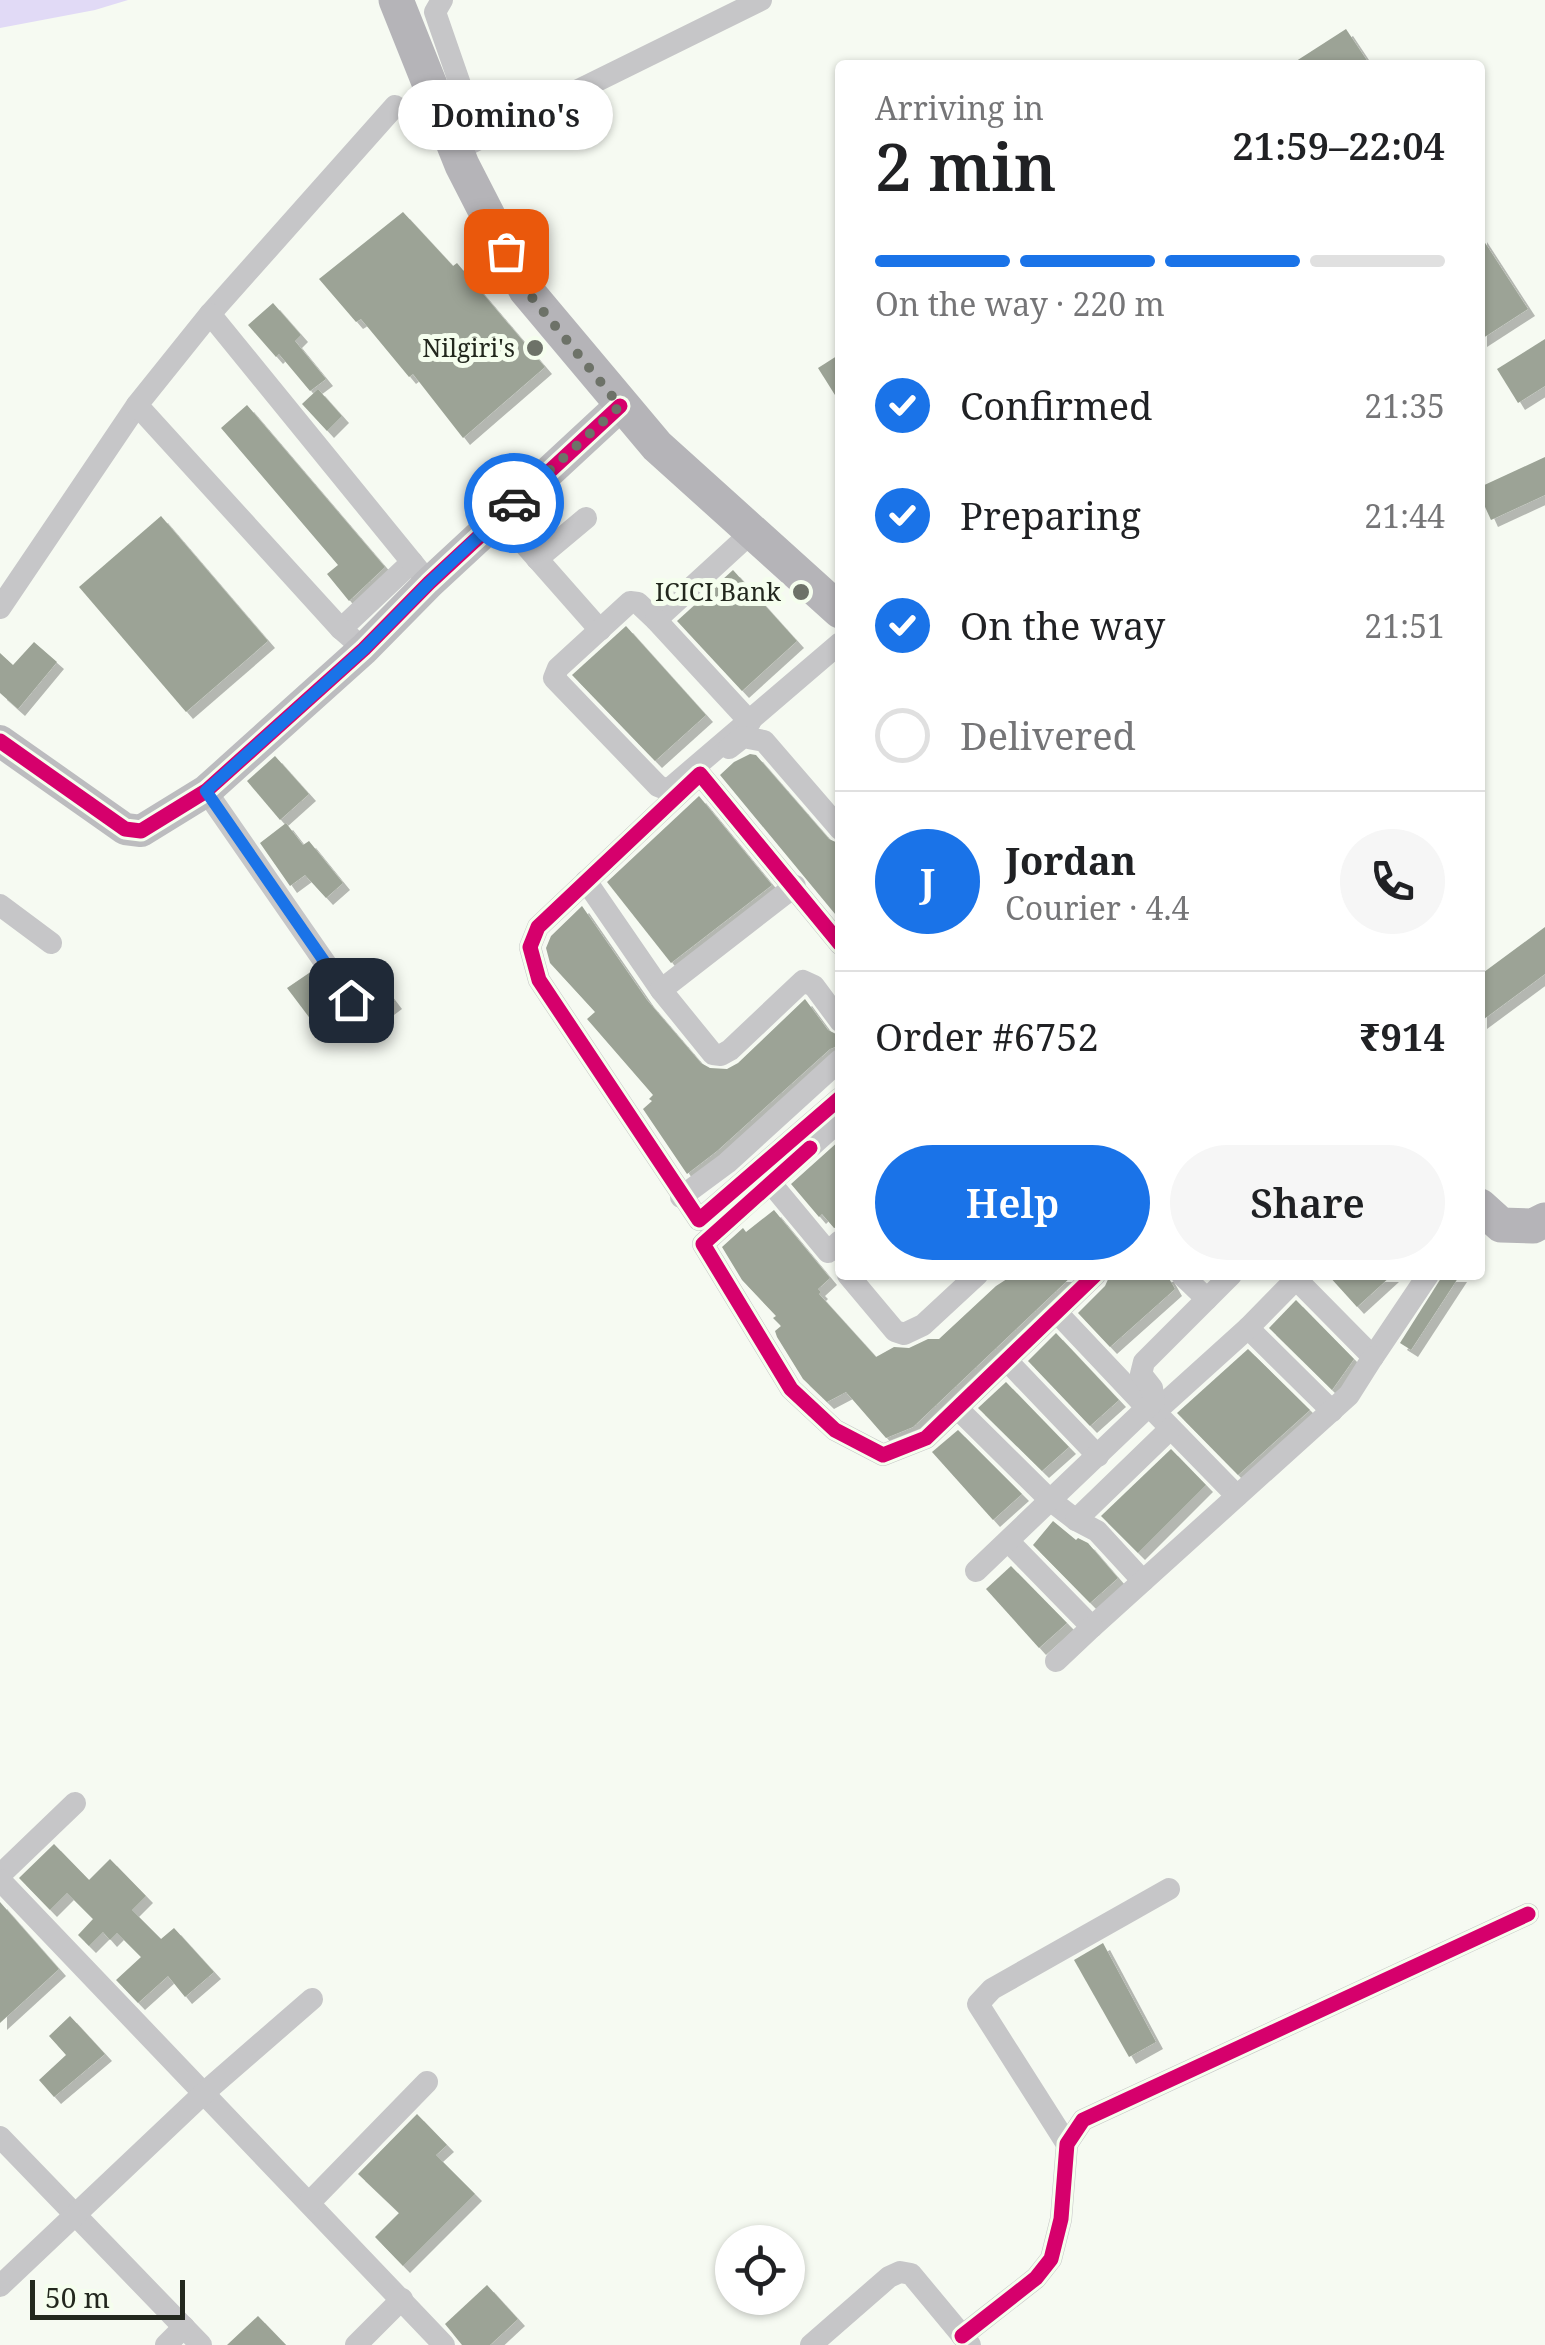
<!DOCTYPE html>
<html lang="en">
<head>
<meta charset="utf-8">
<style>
  body { margin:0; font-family:"Noto Serif",serif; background:#f6f6f6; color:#202124; height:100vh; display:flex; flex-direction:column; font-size:38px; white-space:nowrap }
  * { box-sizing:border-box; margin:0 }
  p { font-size:32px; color:#757577 }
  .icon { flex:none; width:55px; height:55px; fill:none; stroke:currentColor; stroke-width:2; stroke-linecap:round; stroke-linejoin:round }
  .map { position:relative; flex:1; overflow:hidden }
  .side { position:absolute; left:835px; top:60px; width:650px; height:1220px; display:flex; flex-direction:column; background:#fff; border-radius:10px; box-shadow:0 2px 8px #0004 }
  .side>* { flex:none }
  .buttons { position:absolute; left:715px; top:2225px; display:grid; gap:20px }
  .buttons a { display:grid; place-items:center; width:90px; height:90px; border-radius:50%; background:#fff; box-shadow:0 2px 8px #0004; font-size:50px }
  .scale { position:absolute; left:30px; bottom:25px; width:155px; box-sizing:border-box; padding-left:10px; border:5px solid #23281e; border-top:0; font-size:28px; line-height:35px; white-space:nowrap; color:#23281e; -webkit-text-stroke:8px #f5feee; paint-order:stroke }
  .pin { position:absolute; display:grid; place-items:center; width:85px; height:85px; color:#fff; margin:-42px; border-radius:20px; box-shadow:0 5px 15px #0006 }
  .courier { position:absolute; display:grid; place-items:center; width:100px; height:100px; margin:-50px; border:8px solid #1a73e8; border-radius:50%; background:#fff; color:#222; box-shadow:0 2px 12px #0007 }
  .bubble { position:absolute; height:70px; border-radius:35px; background:#fff; box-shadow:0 2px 8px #0004; font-size:32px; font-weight:600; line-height:70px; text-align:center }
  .overview em { font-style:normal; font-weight:600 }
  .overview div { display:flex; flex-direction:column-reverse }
  .overview { display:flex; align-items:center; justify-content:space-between; height:170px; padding:0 40px }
  h1 { font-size:65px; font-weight:600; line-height:75px }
  .bar { display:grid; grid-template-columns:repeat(4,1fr); gap:15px 10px; align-content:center; height:120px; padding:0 40px }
  .bar i { height:12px; border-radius:8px; background:#e0e0e0 }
  .bar .current { background:#1a73e8 }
  .bar p { grid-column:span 4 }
  .line { display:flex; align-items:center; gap:25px; padding:0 40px; border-top:2px solid #e0e0e0 }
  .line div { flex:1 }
  .round { display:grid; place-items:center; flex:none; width:105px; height:105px; border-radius:52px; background:#f6f6f6 }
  ol { padding:0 40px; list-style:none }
  li { display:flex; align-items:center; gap:30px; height:110px }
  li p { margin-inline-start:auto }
  li .icon { padding:10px; border-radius:50%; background:#1a73e8; color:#fff; stroke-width:4 }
  li:last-child { color:#757577 }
  li i { width:55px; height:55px; border:5px solid #e0e0e0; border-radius:50% }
  .cta { display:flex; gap:20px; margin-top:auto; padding:20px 40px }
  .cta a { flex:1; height:115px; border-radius:60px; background:#1a73e8; color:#fff; font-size:40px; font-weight:600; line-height:115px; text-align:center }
  .cta a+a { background:#f6f6f6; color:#202124 }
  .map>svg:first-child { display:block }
</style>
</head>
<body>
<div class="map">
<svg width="1545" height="2345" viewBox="0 0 1545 2345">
  <defs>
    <filter id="shadow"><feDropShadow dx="7" dy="7" stdDeviation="0" flood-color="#0004"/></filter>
  </defs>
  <rect width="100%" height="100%" fill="#f6faf2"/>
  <polygon fill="#e1daf6" points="0,0 128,0 95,10 0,28"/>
  <g fill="#9ca396" filter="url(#shadow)">
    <polygon points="1346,29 1370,65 1290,65"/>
    <polygon points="403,212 453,266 457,263 545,367 463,438 413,374 409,377 361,319 356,322 319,279"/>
    <polygon points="1480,235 1528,309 1480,340"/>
    <polygon points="273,303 301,335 295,341 326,379 310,391 279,354 276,357 248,325"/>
    <polygon points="1545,339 1545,386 1518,403 1497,369"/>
    <polygon points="840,354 840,403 818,368"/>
    <polygon points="318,389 342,416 327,431 302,404"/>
    <polygon points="247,405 385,567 349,601 327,574 338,565 221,428"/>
    <polygon points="1545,457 1545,495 1491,520 1480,496 1480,487"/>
    <polygon points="161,516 268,641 186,712 79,587"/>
    <polygon points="733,570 797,641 742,691 677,621"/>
    <polygon points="626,626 706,715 655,761 572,675"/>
    <polygon points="34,642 57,662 18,709 0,693 0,653 13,665"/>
    <polygon points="750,754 756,755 829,839 840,844 840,920 720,775 734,762"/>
    <polygon points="275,756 309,794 280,820 247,781"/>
    <polygon points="699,796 772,885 671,963 607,882"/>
    <polygon points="286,823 303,845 309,841 343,883 326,898 305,875 290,886 260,843"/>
    <polygon points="582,906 647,1000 701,1063 710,1068 727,1069 738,1063 805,999 828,1030 840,1036 840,1045 830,1049 717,1151 687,1174 643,1109 652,1101 649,1099 653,1095 587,1019 595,1012 550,963 546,948 551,936"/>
    <polygon points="1545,927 1545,974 1480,1022 1480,975"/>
    <polygon points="356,961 378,988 382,985 395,1002 379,1014 348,969"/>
    <polygon points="312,971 344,1017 321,1033 287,988"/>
    <polygon points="840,1140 840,1226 834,1228 822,1214 819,1217 791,1184"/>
    <polygon points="774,1210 830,1278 818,1289 821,1292 819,1294 876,1357 894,1347 909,1348 928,1339 939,1339 996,1286 1013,1275 1073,1275 913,1427 886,1438 846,1392 827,1402 803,1379 777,1337 775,1331 781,1326 773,1318 776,1316 742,1280 722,1247 743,1228 746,1232"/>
    <polygon points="1110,1275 1167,1275 1175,1289 1110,1347 1078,1313 1105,1286"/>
    <polygon points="1328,1275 1392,1275 1357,1307"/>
    <polygon points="1443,1275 1460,1275 1411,1350 1400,1343"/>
    <polygon points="1296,1300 1354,1359 1332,1390 1269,1328"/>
    <polygon points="1056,1333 1119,1400 1090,1426 1028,1361"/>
    <polygon points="1248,1349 1310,1410 1238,1475 1177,1413"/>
    <polygon points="1006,1382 1069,1447 1042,1471 978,1408"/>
    <polygon points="958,1430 1022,1494 993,1520 932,1452"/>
    <polygon points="1171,1449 1206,1485 1138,1553 1101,1516"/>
    <polygon points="1053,1521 1076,1540 1078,1538 1088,1543 1118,1578 1090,1603 1033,1545"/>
    <polygon points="1011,1566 1067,1623 1039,1648 986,1589"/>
    <polygon points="54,1844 89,1880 110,1859 146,1896 132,1910 161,1939 174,1928 214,1972 185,1997 168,1976 138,2003 116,1980 141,1957 117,1933 110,1940 103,1932 89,1946 78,1935 93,1919 67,1893 50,1910 19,1878"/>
    <polygon points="0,1902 59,1969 0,2023"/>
    <polygon points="1103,1943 1156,2042 1129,2057 1074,1960"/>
    <polygon points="70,2016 105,2054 54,2097 39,2080 66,2055 49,2036"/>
    <polygon points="417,2114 447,2145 436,2155 475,2194 403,2266 375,2237 399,2213 358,2174"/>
    <polygon points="487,2285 518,2319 490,2345 462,2345 445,2324"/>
    <polygon points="258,2316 286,2345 227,2345"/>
  </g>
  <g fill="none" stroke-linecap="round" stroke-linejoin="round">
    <g stroke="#c6c6c8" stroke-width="22">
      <polyline points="442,0 435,12 479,139"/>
      <polyline points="457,150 761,0"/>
      <polyline points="210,314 395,106"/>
      <polyline points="511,529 600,630"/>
      <polyline points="752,532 656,620 638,603 630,602 558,668 554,678 658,786 668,790 840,643"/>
      <polyline points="537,559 586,518"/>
      <polyline points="0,608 137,405"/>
      <polyline points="656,620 750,722"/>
      <polyline points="341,629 412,562"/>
      <polyline points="364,649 341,629 137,405 210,314 429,583"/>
      <polyline points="729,748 743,737 764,741 840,829"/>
      <polyline points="206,791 371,1029"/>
      <polyline points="586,881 661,990"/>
      <polyline points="795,886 661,990 713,1054 721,1055 730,1050 803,981 814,986 840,1021"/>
      <polyline points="0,905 51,943"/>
      <polyline points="840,944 700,774 538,927 530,947 539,980 699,1220 840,1098"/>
      <polyline points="840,1120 703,1244 791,1389 835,1430 883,1455 926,1438 1095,1275"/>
      <polyline points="764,1175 828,1252 840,1241"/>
      <polyline points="681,1197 727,1163 840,1060"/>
      <polyline points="848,1275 895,1331 904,1334 923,1325 977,1275"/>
      <polyline points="1182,1275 1207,1299"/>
      <polyline points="1296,1279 1373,1357 1428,1275"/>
      <polyline points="1063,1319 1147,1408"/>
      <polyline points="1248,1328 1332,1411"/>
      <polyline points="1013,1367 1098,1456"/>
      <polyline points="963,1414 1050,1500 1076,1520 1097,1531 1143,1581"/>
      <polyline points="1237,1496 1155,1412 1248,1328 1300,1275"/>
      <polyline points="1076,1520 1170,1429"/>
      <polyline points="1009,1542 1092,1627 1349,1395 1373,1357"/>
      <polyline points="976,1571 1154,1401 1152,1388 1141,1374 1144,1362 1231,1275"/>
      <polyline points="1056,1661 1092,1627"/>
      <polyline points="0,1875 75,1803"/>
      <polyline points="0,1880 444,2345"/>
      <polyline points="0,2137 201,2345"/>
      <polyline points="1067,2144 978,2004 992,1989 1169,1889"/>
      <polyline points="310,2202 427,2082"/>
      <polyline points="0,2286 205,2092 312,1999"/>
      <polyline points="962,2336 1036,2278 1051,2259 1061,2219 1067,2144 1083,2120 1528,1914"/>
      <polyline points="166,2345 184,2327"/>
      <polyline points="356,2345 402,2299"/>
      <polyline points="811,2345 889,2277 900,2272 911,2274 970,2345"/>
    </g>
    <polyline stroke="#bcbcbf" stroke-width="32" points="0,741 125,829 141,831 206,791 364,649 429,583 620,406"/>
    <g stroke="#b5b4b8" stroke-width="35">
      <polyline points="396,0 462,165 526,290 657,446 840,611"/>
      <polyline points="1480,1206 1501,1225 1533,1226 1545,1220"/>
    </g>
    <g stroke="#f5feee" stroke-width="21">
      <g id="cycleway">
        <polyline points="0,741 125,829 141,831 206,791 364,649 429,583 620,406"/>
        <polyline points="840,944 700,774 538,927 530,947 539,980 699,1220 840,1098"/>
        <polyline points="810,1148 703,1244 791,1389 835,1430 883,1455 926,1438 1095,1275"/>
        <polyline points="962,2336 1036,2278 1051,2259 1061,2219 1067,2144 1083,2120 1528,1914"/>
      </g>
    </g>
    <use href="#cycleway" stroke="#d6006c" stroke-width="15"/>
  </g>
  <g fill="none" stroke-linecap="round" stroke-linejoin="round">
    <polyline stroke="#6d7268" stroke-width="10" stroke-dasharray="0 18" points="506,251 526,290 620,406 514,503"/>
    <polyline stroke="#1a73e8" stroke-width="12" points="351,1000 206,791 364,649 429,583 514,503"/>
  </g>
  <g fill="#6d7268" stroke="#f5feee" stroke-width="4">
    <circle cx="535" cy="348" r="10"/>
    <circle cx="801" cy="592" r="10"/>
  </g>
  <g text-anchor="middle" stroke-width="10" stroke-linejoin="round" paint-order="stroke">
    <g font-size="25" fill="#23281e" stroke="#f5feee" text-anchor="end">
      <text x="515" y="357">Nilgiri's</text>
      <text x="781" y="601">ICICI Bank</text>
    </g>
  </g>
</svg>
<div class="buttons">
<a><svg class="icon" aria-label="locate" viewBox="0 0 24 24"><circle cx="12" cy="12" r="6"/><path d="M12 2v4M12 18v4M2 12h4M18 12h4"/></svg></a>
</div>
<div class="scale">50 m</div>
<div class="pin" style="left:506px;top:251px;background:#ea580c"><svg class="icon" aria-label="bag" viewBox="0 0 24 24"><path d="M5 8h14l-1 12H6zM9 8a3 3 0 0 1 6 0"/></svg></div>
<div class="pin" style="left:351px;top:1000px;background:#1f2937"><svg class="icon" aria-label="home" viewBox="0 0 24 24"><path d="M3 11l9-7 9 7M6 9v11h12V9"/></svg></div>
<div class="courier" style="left:514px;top:503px"><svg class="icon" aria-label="car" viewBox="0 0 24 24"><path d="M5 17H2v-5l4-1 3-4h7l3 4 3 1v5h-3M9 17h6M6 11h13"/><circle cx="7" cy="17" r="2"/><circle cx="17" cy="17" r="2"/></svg></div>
<div class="bubble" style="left:398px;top:80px;width:215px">Domino's</div>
<section class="side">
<div class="overview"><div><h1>2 min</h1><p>Arriving in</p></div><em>21:59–22:04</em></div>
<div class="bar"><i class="current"></i><i class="current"></i><i class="current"></i><i></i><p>On the way · 220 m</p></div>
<ol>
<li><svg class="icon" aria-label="check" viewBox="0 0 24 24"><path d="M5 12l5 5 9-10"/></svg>Confirmed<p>21:35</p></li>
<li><svg class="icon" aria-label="check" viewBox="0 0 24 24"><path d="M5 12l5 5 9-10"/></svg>Preparing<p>21:44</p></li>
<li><svg class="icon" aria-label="check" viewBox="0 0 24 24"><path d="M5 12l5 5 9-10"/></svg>On the way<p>21:51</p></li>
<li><i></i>Delivered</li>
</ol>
<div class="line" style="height:180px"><b class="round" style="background:#1a73e8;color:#fff">J</b><div><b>Jordan</b><p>Courier · 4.4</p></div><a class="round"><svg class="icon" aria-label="phone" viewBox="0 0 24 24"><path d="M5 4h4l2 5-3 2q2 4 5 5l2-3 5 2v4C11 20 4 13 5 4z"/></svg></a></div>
<div class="line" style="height:130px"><div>Order #6752</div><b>₹914</b></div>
<div class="cta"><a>Help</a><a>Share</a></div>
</section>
</div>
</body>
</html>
